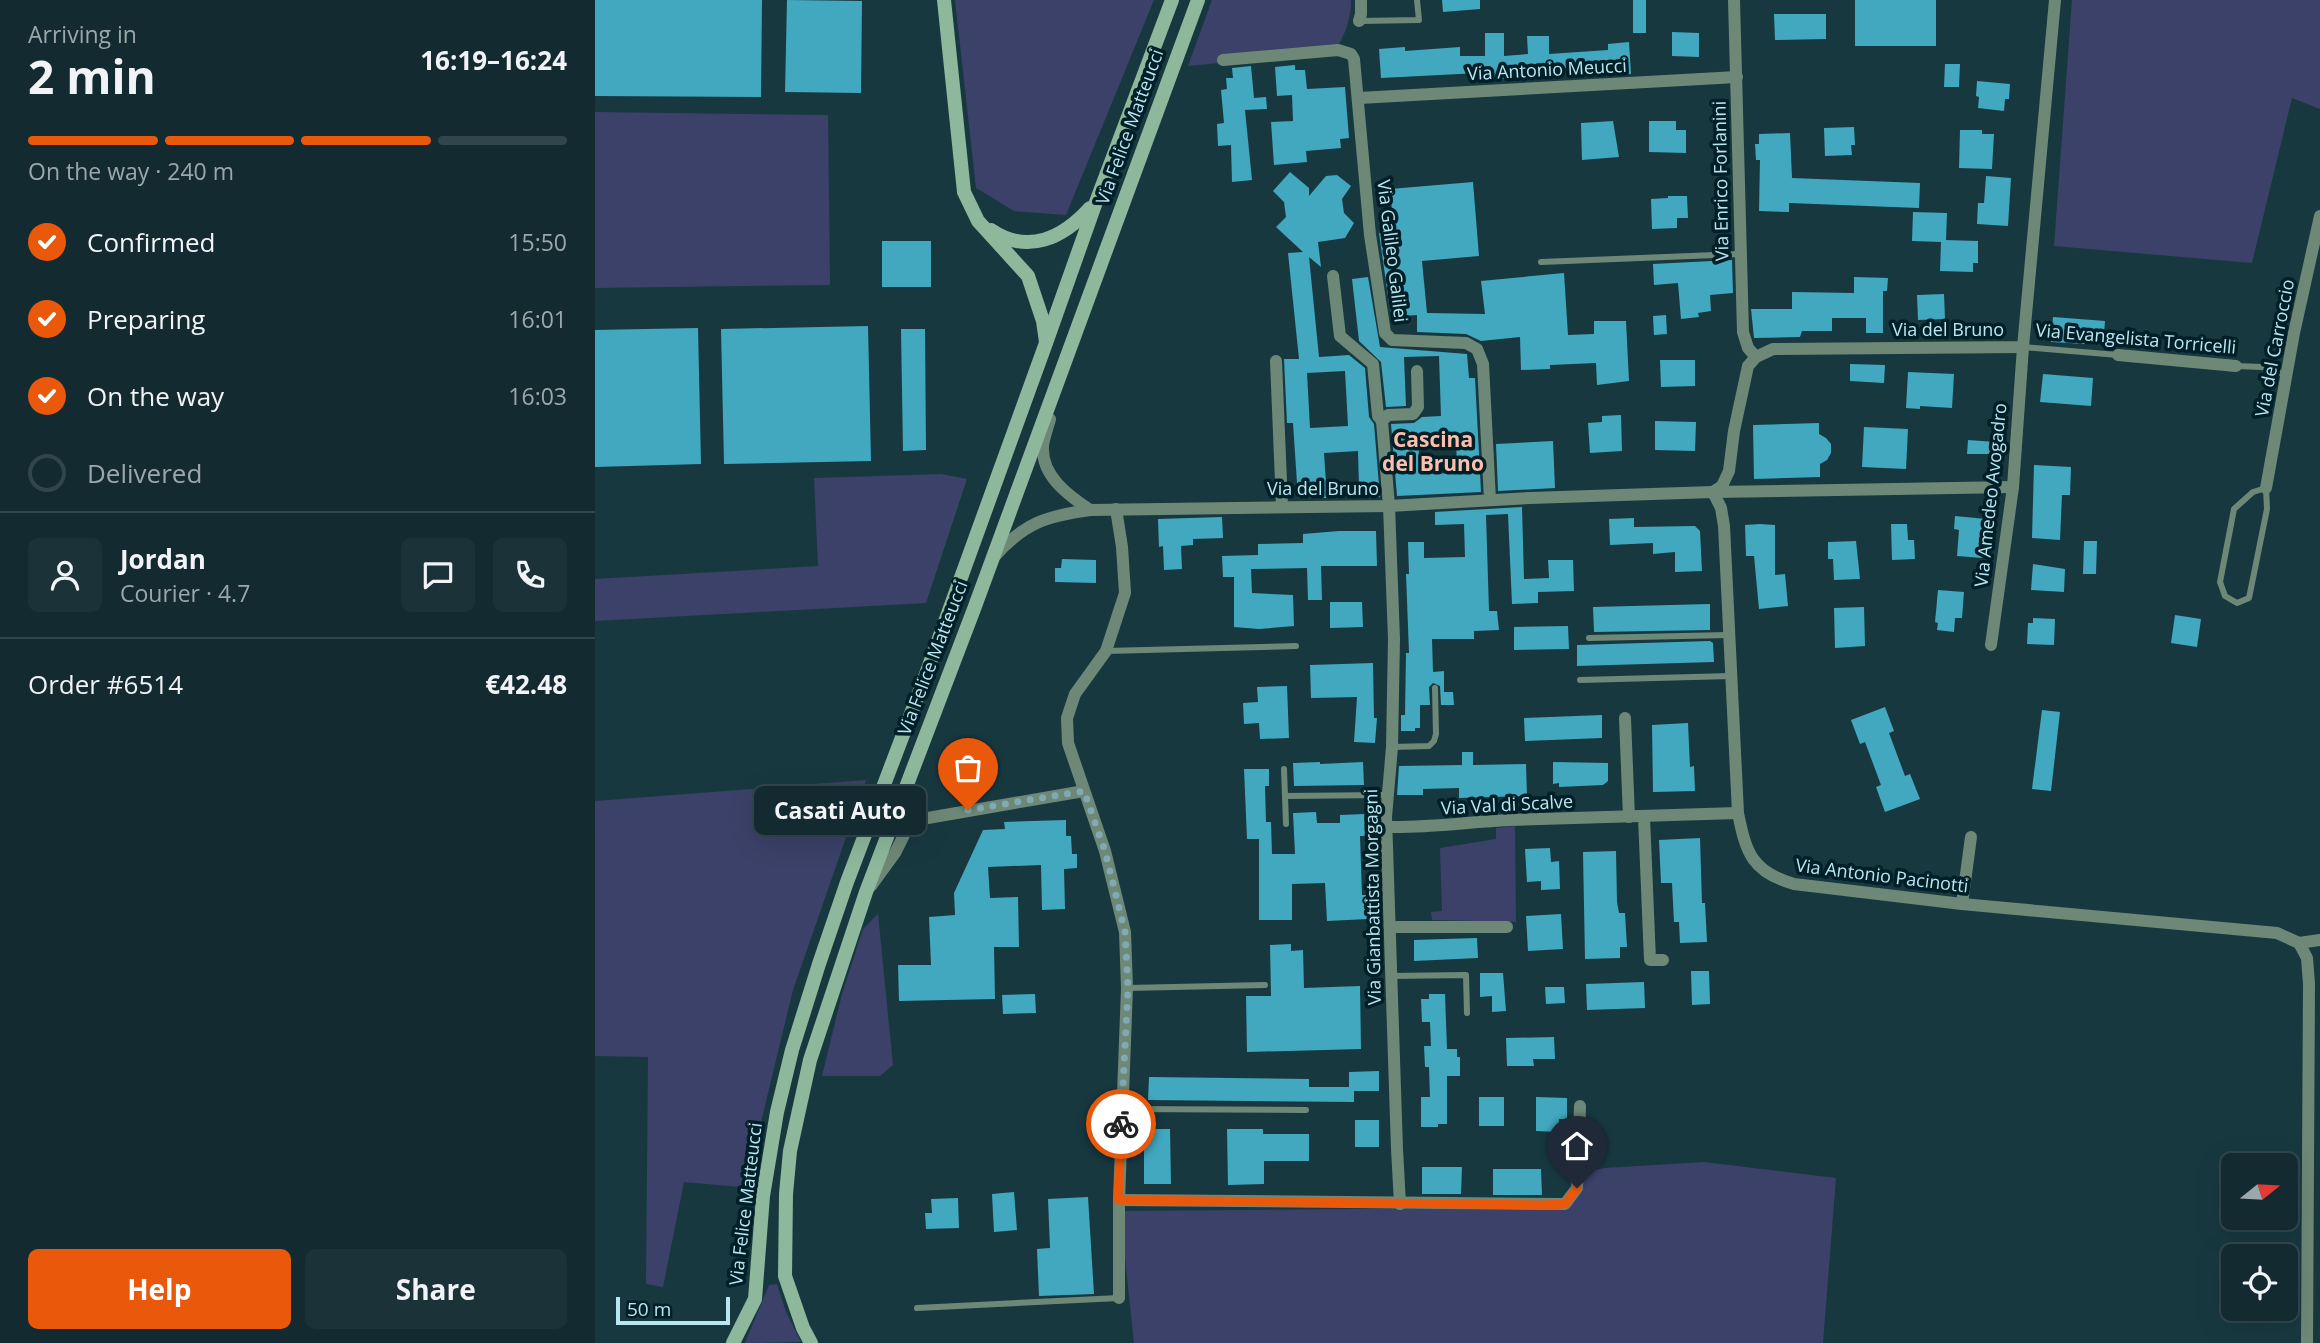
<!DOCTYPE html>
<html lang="en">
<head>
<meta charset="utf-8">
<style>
  body { margin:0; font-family:"Open Sans",sans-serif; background:#1b3238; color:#f1f3f6; height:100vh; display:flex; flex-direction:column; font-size:26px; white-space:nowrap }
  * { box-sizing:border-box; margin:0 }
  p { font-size:23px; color:#9ca7ab }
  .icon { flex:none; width:38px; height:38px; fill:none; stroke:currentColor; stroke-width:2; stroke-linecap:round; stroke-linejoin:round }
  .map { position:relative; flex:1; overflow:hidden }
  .side { display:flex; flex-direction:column; background:#122a30; width:595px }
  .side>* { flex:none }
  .needle { width:46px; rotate:72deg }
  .buttons { position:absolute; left:1626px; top:1153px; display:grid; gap:14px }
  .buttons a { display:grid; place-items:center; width:77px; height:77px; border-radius:10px; background:#122a30; box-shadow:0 7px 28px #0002,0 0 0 2px #31464c; font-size:35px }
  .scale { position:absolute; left:21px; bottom:18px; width:114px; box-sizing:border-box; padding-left:7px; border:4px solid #b8e6f2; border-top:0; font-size:19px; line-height:24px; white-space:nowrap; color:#b8e6f2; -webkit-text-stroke:5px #001f27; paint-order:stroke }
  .pin { position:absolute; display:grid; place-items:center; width:60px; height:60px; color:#fff; margin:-72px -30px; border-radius:50% 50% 50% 0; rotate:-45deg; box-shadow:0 0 7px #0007 }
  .pin .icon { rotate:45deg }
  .courier { position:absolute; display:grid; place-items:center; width:70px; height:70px; margin:-35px; border:5px solid #ea580c; border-radius:50%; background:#fff; color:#222; box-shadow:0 2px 9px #0007 }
  .bubble { position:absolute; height:49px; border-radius:10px; background:#122a30; box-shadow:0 7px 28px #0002,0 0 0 2px #31464c; font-size:23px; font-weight:700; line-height:49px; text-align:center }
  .headline em { font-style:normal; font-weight:700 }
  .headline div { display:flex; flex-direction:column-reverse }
  .headline { display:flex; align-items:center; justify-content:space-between; height:119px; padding:0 28px }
  h1 { font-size:46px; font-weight:700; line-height:52px }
  .bar { display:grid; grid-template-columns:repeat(4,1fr); gap:10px 7px; align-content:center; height:84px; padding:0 28px }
  .bar i { height:9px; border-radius:5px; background:#31464c }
  .bar .active { background:#ea580c }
  .bar p { grid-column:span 4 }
  .line { display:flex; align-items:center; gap:18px; padding:0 28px; border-top:2px solid #31464c }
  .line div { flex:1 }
  .round { display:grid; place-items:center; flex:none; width:74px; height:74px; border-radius:10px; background:#1b3238 }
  ol { padding:0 28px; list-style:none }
  li { display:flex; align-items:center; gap:21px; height:77px }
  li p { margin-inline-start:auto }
  li .icon { padding:7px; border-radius:50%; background:#ea580c; color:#fff; stroke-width:4 }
  li:last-child { color:#9ca7ab }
  li i { width:38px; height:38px; border:4px solid #31464c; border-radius:50% }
  .button { display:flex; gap:14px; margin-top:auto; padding:14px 28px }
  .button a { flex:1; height:80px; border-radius:10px; background:#ea580c; color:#fff; font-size:28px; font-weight:700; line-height:80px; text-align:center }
  .button a+a { background:#1b3238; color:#f1f3f6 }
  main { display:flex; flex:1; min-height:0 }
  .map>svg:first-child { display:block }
</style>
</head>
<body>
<main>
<section class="side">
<div class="headline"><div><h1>2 min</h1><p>Arriving in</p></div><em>16:19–16:24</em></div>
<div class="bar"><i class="active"></i><i class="active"></i><i class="active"></i><i></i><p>On the way · 240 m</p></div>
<ol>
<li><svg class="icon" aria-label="check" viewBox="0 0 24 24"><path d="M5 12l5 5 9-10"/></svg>Confirmed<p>15:50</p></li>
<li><svg class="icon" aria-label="check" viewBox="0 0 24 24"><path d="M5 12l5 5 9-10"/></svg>Preparing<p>16:01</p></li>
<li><svg class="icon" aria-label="check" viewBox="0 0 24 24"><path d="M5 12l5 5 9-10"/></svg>On the way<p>16:03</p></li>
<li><i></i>Delivered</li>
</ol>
<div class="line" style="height:126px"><a class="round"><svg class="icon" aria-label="person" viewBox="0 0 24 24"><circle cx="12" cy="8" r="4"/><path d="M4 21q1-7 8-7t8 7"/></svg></a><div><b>Jordan</b><p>Courier · 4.7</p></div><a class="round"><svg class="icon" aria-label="chat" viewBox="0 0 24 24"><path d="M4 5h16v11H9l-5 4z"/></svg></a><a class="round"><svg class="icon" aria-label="phone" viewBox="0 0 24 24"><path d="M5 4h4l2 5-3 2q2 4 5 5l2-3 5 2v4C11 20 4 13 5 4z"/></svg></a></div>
<div class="line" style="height:91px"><div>Order #6514</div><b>€42.48</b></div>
<div class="button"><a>Help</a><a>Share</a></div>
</section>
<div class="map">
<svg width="1725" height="1343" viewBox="0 0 1725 1343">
  <rect width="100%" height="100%" fill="#183840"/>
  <g fill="#3b4168">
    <polygon points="360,0 559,0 471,215 419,211 381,188"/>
    <path d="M617 0H756C756 19 750 36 739 52L593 66Z"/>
    <polygon points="1477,0 1725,0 1725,109 1697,98 1657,263 1459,246"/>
    <polygon points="0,112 233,115 235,285 0,288"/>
    <polygon points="346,474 372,479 331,603 0,621 0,579 223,566 219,478"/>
    <polygon points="271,780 198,990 167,1118 157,1188 89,1182 68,1287 51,1284 53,1057 0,1056 0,801"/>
    <polygon points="920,826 921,922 837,920 836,912 847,911 845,848 901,839 901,828"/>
    <polygon points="283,914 298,1065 285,1076 227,1076 247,994 268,929"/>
    <polygon points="1109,1162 1241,1178 1228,1343 539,1343 525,1211 974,1207 988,1172 1010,1168"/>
    <polygon points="182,1284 191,1312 206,1342 150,1343 174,1285"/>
  </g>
  <g fill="#41a8c0" fill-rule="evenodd">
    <polygon points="0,0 167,0 166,97 0,96"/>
    <polygon points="192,0 267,1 266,93 190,92"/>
    <polygon points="847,0 885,0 885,9 848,12"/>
    <rect x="1038" y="0" width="13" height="33"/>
    <rect x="1260" y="0" width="81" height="46"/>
    <polygon points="1179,14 1231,14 1231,39 1180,40"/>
    <polygon points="1077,32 1104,33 1104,57 1077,56"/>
    <polygon points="890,33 909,33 909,56 933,54 932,36 954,36 954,54 1013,50 1013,44 1034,42 1036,74 975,77 975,68 909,68 909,79 884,79 884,73 786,78 784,49 810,47 810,51 865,47 865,56 890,56"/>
    <polygon points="1350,64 1365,64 1364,87 1349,87"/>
    <polygon points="700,65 700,70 710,70 712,89 750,87 754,138 745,139 746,148 711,151 712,162 679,165 676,122 698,121 697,95 682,96 680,67"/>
    <polygon points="656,66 659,98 671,97 672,109 650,110 657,180 637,182 636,145 623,146 622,124 629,123 626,90 632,89 631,78 638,78 637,68"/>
    <polygon points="1382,81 1415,84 1414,99 1410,99 1409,111 1383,108 1384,97 1381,96"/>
    <polygon points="1018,121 1024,157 987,160 986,123"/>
    <polygon points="1054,121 1081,121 1081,130 1091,130 1091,153 1054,152"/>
    <polygon points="1259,127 1260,145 1256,145 1257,155 1230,156 1229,128"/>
    <polygon points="1365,130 1387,130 1387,134 1399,134 1397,169 1364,168"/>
    <polygon points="1195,133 1197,178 1325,183 1324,208 1194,203 1194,212 1164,211 1165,160 1161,160 1160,144 1164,144 1164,134"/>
    <path d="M695 172 714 188V196L731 176 742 175 756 186 747 199 749 213 759 223 750 238 723 242 726 267 714 257 724 357 754 355 770 368 774 417 779 424 785 497 772 498 771 488H764L763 451 729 453 732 498H703L698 423H692L689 359H704L693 253 708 252 681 227 691 217 689 202 678 191ZM750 371 753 426 715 428 712 373Z"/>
    <polygon points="1391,176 1416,178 1413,226 1382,224 1383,203 1389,203"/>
    <polygon points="878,182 884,256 827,261 832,313 890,314 886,281 969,273 973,335 999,334 999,321 1031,321 1034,381 1002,385 1001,363 955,365 955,369 926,370 925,337 886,341 871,334 822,332 822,315 796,317 784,233 799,232 795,189"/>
    <polygon points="1073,196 1092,196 1093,218 1082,218 1082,228 1057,229 1056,199 1073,198"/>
    <polygon points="1318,212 1352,213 1351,240 1383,241 1383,263 1378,263 1378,272 1345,271 1346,242 1317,241"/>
    <rect x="287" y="241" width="49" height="46"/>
    <polygon points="1137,260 1138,293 1115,295 1116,311 1103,313 1104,317 1086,319 1083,283 1059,285 1058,264"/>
    <path d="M773 277 785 347 872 354 874 378H880L886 492 802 496 796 424 819 423 827 417 846 416 844 356 809 357 811 406 791 407 786 362 764 341 757 279ZM861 434 862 473 825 474 823 436Z"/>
    <polygon points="1259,277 1293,278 1292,291 1288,291 1288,333 1271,333 1271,318 1237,318 1237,331 1207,331 1205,337 1159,338 1156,309 1197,309 1197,292 1259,293"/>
    <polygon points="1349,294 1350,319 1323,320 1322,295"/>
    <polygon points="1071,315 1072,334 1059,335 1058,316"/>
    <polygon points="1458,317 1510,321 1508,345 1456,342"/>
    <polygon points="273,326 276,461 129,464 126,329"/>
    <polygon points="103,328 106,464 0,467 0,330"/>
    <polygon points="306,329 330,329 331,450 308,451"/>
    <polygon points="1065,360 1100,360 1100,386 1066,387"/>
    <polygon points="1255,364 1290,365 1289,383 1255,381"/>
    <polygon points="1313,372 1359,374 1357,408 1325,406 1325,409 1311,408"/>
    <polygon points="1448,374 1498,378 1496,406 1445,402"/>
    <polygon points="1026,415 1027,451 995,453 993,423 1007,422 1007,416"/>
    <polygon points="1060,421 1101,422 1100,451 1060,450"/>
    <polygon points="1224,423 1224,434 1231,438 1236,444 1236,453 1232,460 1225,464 1225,477 1159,479 1158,425"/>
    <polygon points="1269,427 1313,429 1311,469 1267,467"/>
    <polygon points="1373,440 1400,442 1400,454 1372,454"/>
    <polygon points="958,441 960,488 903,491 901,444"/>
    <polygon points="1439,465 1476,467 1475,495 1467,495 1465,540 1437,538"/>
    <polygon points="927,507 929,579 954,578 953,560 978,560 979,591 943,592 943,603 917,604 913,514 891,515 894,611 902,611 904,630 879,631 879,639 837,639 838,672 849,671 849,692 858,692 859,705 846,705 845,686 838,683 834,687 835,705 825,705 825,728 820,728 820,731 806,731 806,715 810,715 811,653 814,653 811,574 814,574 813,542 829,542 829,558 870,557 869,524 840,525 840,512"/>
    <polygon points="1360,516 1391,519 1387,558 1362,556 1364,530 1359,529"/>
    <polygon points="627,517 628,538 598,539 598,545 586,546 587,569 569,570 568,546 564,547 563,519"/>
    <polygon points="1039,518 1039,527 1100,526 1105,531 1107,571 1080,572 1080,552 1058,554 1058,543 1015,545 1014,519"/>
    <polygon points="1165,524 1180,525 1180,575 1190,574 1193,606 1164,609 1159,556 1151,556 1150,525"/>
    <polygon points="1296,524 1312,524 1313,540 1319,540 1320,559 1297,560"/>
    <polygon points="744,531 781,531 782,566 726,566 727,600 713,600 712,568 656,569 657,593 698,595 699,626 664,629 639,627 639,577 628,577 627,556 663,555 663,544 708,543 708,534"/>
    <polygon points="1261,541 1265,579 1239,580 1238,559 1233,559 1233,542"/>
    <polygon points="1489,541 1502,541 1501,574 1488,574"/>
    <polygon points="467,559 501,560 501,583 460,582 460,568 466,568"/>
    <polygon points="1438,564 1470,569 1469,592 1436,590"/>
    <polygon points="1343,590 1369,592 1367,618 1360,618 1359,632 1342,630 1343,623 1340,622"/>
    <polygon points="735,602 767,602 768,627 735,628"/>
    <polygon points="1115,604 1115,630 999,632 998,607"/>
    <polygon points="1269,607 1270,646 1240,648 1239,608"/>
    <polygon points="1580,615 1606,619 1602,647 1576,643"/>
    <polygon points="1438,618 1460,619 1459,645 1432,644 1433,623 1438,623"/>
    <polygon points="973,626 974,649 919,650 919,627"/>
    <polygon points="1115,641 1118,643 1119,662 982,666 982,645"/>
    <polygon points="778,663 779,718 782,718 780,743 759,742 762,697 716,698 715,665"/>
    <polygon points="692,686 694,738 665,739 664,723 649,724 648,703 663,702 662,687"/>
    <polygon points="1290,707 1299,731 1294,733 1310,776 1315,774 1325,799 1290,812 1281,787 1286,785 1270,742 1265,744 1256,720"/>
    <polygon points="1447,710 1465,712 1456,791 1437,789"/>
    <polygon points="1007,715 1007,738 930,741 929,718"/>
    <polygon points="1093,723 1095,767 1099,766 1100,791 1058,792 1057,725"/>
    <polygon points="867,752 878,752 878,765 931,764 932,796 864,798 864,788 828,789 828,795 802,795 804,766 867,765"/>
    <polygon points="725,762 725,764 768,762 769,785 699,786 698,763"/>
    <polygon points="958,762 1013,763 1013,781 1008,785 964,787 964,783 958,784"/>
    <polygon points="649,769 674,769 674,786 670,786 671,822 676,822 677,854 700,854 698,813 721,812 722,823 745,823 745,815 769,814 770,836 765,836 767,895 772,895 773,919 732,921 730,883 697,884 697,920 664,920 664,839 652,839"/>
    <polygon points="471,820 471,836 476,836 477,854 482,854 482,868 469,869 470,909 447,910 446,865 393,867 395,898 423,897 424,947 399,947 400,999 304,1001 303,965 336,965 334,917 360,915 359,893 388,830 410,829 409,822"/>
    <polygon points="1105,838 1107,903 1110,903 1112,942 1085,943 1084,922 1079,922 1077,883 1066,883 1064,840"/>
    <polygon points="955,848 956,862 964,861 965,889 946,890 946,881 932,882 930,849"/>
    <polygon points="1021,851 1022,902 1024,913 1030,913 1032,947 1025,947 1025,958 990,959 988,852"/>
    <polygon points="966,914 968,949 933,951 931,916"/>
    <polygon points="882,938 883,958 819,961 819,940"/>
    <polygon points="696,944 696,951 708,950 709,988 765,986 766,1049 652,1052 651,996 676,996 675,945"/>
    <polygon points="1096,971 1114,971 1115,1004 1097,1005"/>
    <polygon points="885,973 908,973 911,1011 897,1012 897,996 885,997"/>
    <polygon points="1049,982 1050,1008 992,1010 991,984"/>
    <polygon points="950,987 969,987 970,1003 951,1004"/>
    <polygon points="440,994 441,1013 408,1014 407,995"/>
    <polygon points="834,994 850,994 852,1049 862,1049 862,1057 865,1057 865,1076 852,1076 852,1124 843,1124 843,1127 826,1127 826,1097 835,1097 834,1067 830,1067 829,1046 836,1046 835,1022 827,1022 826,999 834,999"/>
    <polygon points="959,1037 960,1059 938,1059 939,1066 912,1066 911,1038"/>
    <polygon points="784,1071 784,1091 759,1091 759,1102 553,1100 554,1077 714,1079 714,1087 754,1087 754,1072"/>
    <rect x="884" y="1097" width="25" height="29"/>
    <polygon points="941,1097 972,1098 972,1119 964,1119 964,1132 941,1131"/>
    <rect x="760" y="1120" width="24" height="27"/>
    <polygon points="549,1129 575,1129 576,1184 549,1184"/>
    <polygon points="632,1129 668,1129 668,1134 714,1134 714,1161 669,1161 669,1184 633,1185"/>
    <polygon points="827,1167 867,1167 866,1194 827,1194"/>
    <polygon points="898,1169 946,1169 947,1195 898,1195"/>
    <polygon points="419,1192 422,1230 399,1232 397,1194"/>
    <polygon points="493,1197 499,1294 444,1296 442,1249 455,1248 453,1199"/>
    <polygon points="363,1198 364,1228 331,1229 330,1213 337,1213 336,1199"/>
  </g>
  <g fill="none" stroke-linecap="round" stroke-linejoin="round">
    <g stroke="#6e8877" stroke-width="6">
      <polyline points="764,21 824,20 822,0"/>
      <polyline points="946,262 1145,254"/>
      <polyline points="1428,347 1523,355"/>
      <polyline points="1641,366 1667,367 1692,375"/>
      <polygon points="1671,488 1672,509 1654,598 1642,603 1630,596 1625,582 1639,509 1658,492"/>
      <polyline points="994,638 1134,635"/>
      <polyline points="511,651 701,646"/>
      <polyline points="985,680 1136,676"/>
      <polyline points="797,747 834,746 839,741 841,734 840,688"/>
      <polyline points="689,769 691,824"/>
      <polyline points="690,796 792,795"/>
      <polyline points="796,976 871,975 872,1013"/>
      <polyline points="532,988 670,985"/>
      <polyline points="527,1109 711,1110"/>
      <polyline points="322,1308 524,1298"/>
    </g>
    <g stroke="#6e8877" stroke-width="12">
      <polyline points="1139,0 1148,332 1153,348 1161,357"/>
      <polyline points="764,21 766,14 766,0"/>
      <polyline points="628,60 743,50 756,54 759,59 775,235 790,333 797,340 871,343 882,349 888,364 895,500"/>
      <polyline points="764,98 1142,77"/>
      <polyline points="738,276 745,336 778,364 783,416 787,421"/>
      <polyline points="1523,355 1641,366"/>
      <polyline points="681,361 687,506"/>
      <path d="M455 419C453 427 449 437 448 446 446 476 473 495 495 510"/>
      <polyline points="1418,487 1118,492 1127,486 1134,471 1139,431 1153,366 1161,357 1178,349 1428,347 1460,0"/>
      <polyline points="1671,488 1699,333 1725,216"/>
      <polyline points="521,509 527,547 530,593 511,651 480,694 472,718 473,743 510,851 530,932 532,988 524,1200 524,1298"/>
      <path d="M399 557C429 523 451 516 495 510L794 506 935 498 1118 492 1126 508 1129 526 1143 813C1151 853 1157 872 1199 884L1367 904 1682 933 1704 943"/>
      <polyline points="1396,645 1418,487 1428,347"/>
      <polyline points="1030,718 1034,817"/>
      <polyline points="1049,817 1055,960 1068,960"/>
      <path d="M792 827C833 828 873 822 914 820 990 817 1067 816 1143 813"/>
      <polyline points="276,886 300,853 312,829 327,819 489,791"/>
      <polyline points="1367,904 1376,837"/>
      <polyline points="795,927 912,927"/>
      <polyline points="1704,943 1712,958 1714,984 1712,1343"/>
      <polyline points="1704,943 1725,940"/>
      <polyline points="524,1200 970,1204 982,1188 985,1106"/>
      <polyline points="805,1204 802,1149 791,817 797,747 799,639 794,506 787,421 793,415 818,414 823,407 822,371"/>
    </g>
    <g stroke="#8db89c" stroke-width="14">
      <polyline points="349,0 369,192 383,221 433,276 448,321 451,342"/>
      <path d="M396 230C433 255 468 238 495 208"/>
      <polyline points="138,1343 160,1299 168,1196 182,1112 197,1050 224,964 252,882 330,677 451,343 501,202 577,0"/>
      <polyline points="216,1343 208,1328 190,1276 191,1194 195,1151 215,1060 271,892 379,609 603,0"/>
    </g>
  </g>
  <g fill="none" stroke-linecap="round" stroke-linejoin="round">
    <polyline stroke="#80a9b4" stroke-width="7" stroke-dasharray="0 12.6" points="373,810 489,791 510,851 530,932 533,988 526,1124"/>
    <polyline stroke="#ea580c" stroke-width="9" points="526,1124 523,1200 948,1205 970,1204 982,1188"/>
  </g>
  <g text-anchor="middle" stroke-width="7" stroke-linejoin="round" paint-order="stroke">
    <g font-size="18" fill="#b8e6f2" stroke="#001f27">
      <text transform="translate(952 70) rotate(-3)" y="6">Via Antonio Meucci</text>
      <text transform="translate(535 127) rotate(-70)" y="6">Via Felice Matteucci</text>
      <text transform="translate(1126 181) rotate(-91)" y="6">Via Enrico Forlanini</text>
      <text transform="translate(797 251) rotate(83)" y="6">Via Galileo Galilei</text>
      <text x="1353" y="336">Via del Bruno</text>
      <text transform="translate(1541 339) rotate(5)" y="6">Via Evangelista Torricelli</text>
      <text transform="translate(1680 348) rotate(-79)" y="6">Via del Carroccio</text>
      <text x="728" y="495">Via del Bruno</text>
      <text transform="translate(1396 495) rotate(-84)" y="6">Via Amedeo Avogadro</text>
      <text transform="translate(338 658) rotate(-69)" y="6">Via Felice Matteucci</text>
      <text transform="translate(912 805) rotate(-3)" y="6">Via Val di Scalve</text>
      <text transform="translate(1287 876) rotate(7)" y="6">Via Antonio Pacinotti</text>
      <text transform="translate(778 897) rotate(-91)" y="6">Via Gianbattista Morgagni</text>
      <text transform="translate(151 1204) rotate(-83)" y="6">Via Felice Matteucci</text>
    </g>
    <g font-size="21" font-weight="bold" fill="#ffbeab" stroke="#001f27">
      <text x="838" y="447">Cascina<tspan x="838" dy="24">del Bruno</tspan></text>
    </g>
  </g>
</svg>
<div class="buttons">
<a><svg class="needle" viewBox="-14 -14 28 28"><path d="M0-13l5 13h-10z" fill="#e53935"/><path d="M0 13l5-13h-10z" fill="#9ca7ab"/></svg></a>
<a><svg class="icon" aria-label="locate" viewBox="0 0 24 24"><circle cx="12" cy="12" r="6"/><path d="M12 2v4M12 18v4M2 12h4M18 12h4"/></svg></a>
</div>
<div class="scale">50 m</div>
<div class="pin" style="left:373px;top:810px;background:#ea580c"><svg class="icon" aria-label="bag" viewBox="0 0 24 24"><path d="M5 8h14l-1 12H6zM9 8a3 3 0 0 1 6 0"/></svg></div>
<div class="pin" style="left:982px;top:1188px;background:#1f2937"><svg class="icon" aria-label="home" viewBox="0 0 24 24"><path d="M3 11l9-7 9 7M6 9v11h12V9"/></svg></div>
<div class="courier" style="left:526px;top:1124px"><svg class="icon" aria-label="bike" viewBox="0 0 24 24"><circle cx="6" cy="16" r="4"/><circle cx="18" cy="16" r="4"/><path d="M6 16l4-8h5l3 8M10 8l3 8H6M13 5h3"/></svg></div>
<div class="bubble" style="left:159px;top:786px;width:172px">Casati Auto</div>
</div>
</main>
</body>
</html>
